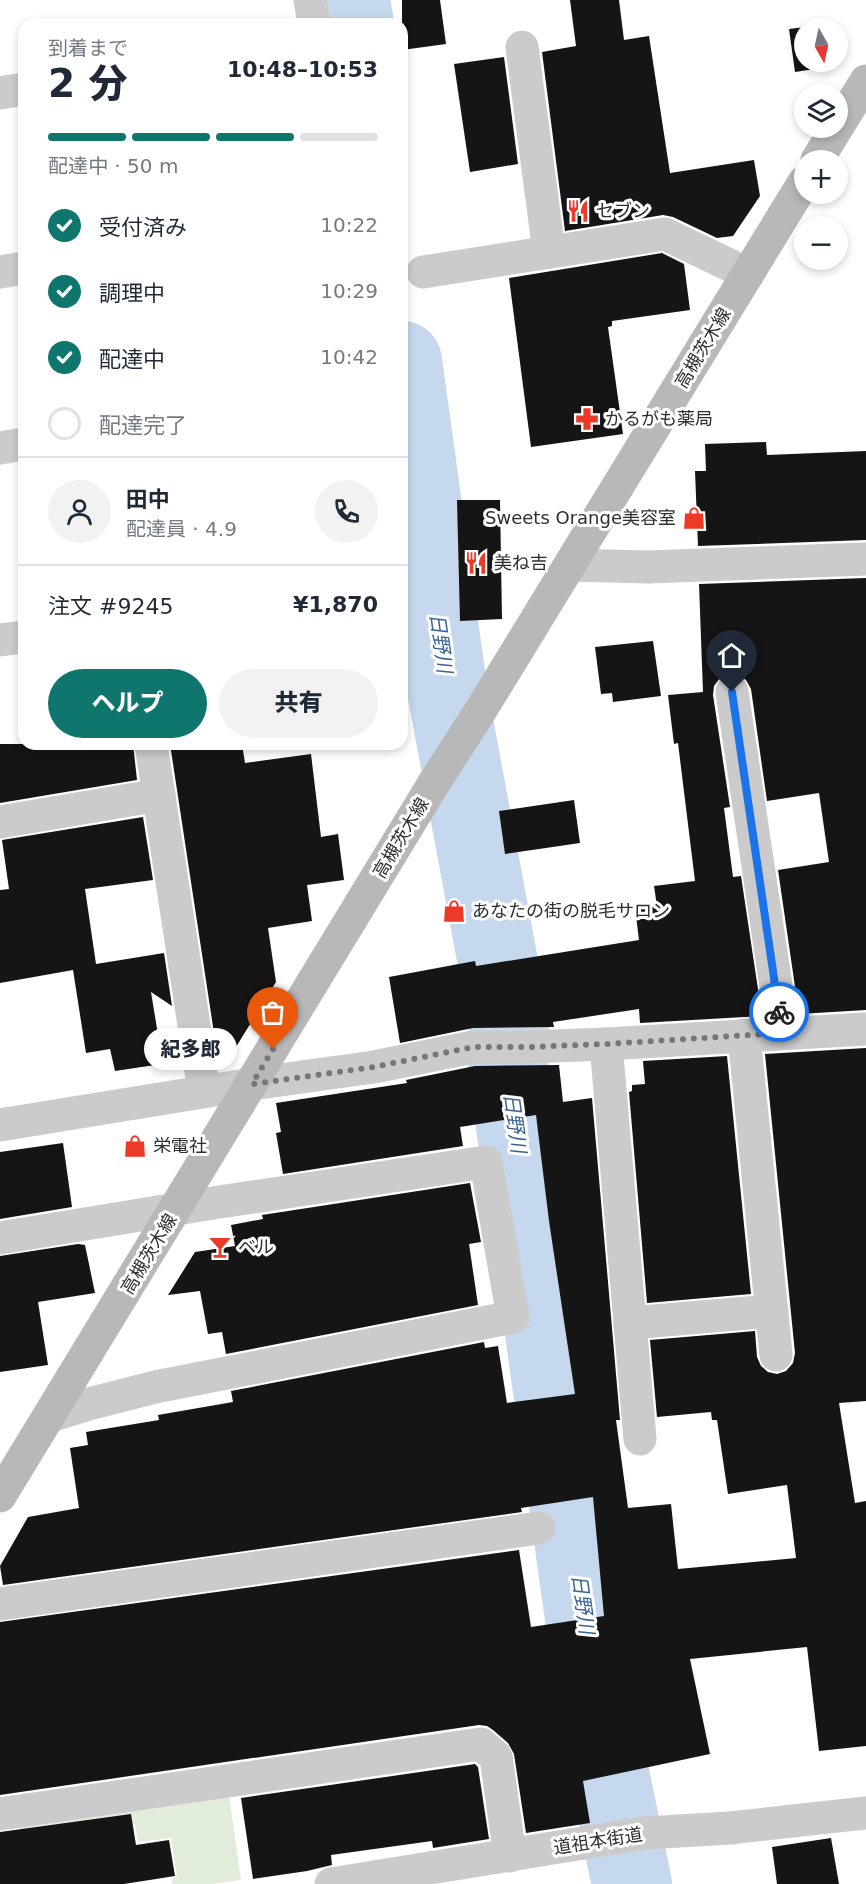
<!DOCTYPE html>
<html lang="ja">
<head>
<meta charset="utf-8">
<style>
  body { margin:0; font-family:"DejaVu Sans","Noto Sans JP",sans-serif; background:#f2f2f3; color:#1f2937; height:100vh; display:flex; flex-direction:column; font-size:22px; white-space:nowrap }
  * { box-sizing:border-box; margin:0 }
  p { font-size:20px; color:#747a83 }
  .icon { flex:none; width:33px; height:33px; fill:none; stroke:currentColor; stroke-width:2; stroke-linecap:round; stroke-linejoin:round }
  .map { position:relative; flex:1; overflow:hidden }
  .panel { position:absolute; left:18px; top:18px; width:390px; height:732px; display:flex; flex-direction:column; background:#fff; border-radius:18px; box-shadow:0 3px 9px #0003 }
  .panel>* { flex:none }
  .needle { width:39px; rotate:171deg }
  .controls { position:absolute; left:794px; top:18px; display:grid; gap:12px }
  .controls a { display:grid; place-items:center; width:54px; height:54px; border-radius:50%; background:#fff; box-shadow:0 3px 9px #0003; font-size:30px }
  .pin { position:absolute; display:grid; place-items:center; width:51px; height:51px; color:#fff; margin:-62px -26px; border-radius:50% 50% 50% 0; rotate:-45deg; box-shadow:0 0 6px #0007 }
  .pin .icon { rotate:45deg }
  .courier { position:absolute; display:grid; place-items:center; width:60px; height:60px; margin:-30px; border:4px solid #1a73e8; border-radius:50%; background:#fff; color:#222; box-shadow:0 2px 8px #0007 }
  .bubble { position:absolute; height:42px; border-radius:21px; background:#fff; box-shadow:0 3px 9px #0003; font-size:20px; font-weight:800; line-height:42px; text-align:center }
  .summary em { font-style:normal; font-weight:800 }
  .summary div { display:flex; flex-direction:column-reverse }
  .summary { display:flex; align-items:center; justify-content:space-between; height:102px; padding:0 30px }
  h1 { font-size:39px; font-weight:800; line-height:45px }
  .bar { display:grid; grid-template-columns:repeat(4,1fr); gap:9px 6px; align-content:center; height:72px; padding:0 30px }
  .bar i { height:8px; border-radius:4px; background:#e0e1e3 }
  .bar .current { background:#0f766e }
  .bar p { grid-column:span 4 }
  .line { display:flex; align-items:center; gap:15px; padding:0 30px; border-top:2px solid #e0e1e3 }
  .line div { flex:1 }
  .round { display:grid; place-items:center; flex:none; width:63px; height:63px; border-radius:32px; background:#f2f2f3 }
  ol { padding:0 30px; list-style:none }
  li { display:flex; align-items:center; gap:18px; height:66px }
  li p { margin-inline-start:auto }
  li .icon { padding:6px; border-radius:50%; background:#0f766e; color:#fff; stroke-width:4 }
  li:last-child { color:#747a83 }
  li i { width:33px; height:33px; border:3px solid #e0e1e3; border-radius:50% }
  .primary-button { display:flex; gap:12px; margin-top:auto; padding:12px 30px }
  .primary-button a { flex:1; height:69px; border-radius:36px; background:#0f766e; color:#fff; font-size:24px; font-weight:800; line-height:69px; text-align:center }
  .primary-button a+a { background:#f2f2f3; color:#1f2937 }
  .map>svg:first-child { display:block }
</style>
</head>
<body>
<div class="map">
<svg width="866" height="1884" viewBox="0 0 866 1884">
  <rect width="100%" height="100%" fill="#fff"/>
  <polygon fill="#e2ecdb" points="229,1795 241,1880 212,1884 172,1884 172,1878 177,1877 171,1838 138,1842 135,1824 87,1831 26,1884 20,1825"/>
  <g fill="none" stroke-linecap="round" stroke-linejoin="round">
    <g stroke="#c6d8ed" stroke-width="80">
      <polyline points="350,0 354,24"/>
      <polyline points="402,361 448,695 509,1022 508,1069 602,1739 632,1884"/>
    </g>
  </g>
  <g fill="#151515">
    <polygon points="402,0 440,0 446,44 402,50"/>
    <polygon points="570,0 619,0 624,40 649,36 670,173 754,160 760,196 733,236 717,238 673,217 663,215 565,231 542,52 576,46"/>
    <polygon points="829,24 829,28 804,28 804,62 833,62 834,66 795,72 789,29"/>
    <polygon points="504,57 518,164 470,172 454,64"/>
    <polygon points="662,253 684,264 690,310 612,321 612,326 608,327 623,434 531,447 509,278"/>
    <polygon points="766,442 767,455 866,451 866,540 698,546 695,471 706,471 705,444"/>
    <polygon points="457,500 500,500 502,619 460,621"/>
    <polygon points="866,578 866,1010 799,1014 778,870 829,862 819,793 767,801 751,689 746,680 739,675 730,673 720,678 714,686 713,695 730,807 724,808 733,877 741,876 762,1016 640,1023 639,1009 553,1022 554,1027 473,1028 400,1043 389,977 475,961 476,966 639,940 635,908 657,906 654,886 695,881 678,743 674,744 668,695 703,692 699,584"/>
    <polygon points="653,641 661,696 613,702 612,693 601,694 595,647"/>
    <polygon points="0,744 133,744 137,780 0,803"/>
    <polygon points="170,744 242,744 245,763 311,754 321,837 338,834 344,880 307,885 312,921 268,928 276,982 236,1047 214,1033"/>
    <polygon points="574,800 580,843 505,854 499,811"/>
    <polygon points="143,817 153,880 85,889 96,964 164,953 172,1006 151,992 160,1047 153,1048 155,1065 115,1071 110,1049 86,1053 73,970 0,983 0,890 9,889 2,840"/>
    <polygon points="866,1048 866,1401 839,1403 855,1503 866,1501 866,1746 819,1751 807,1647 690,1659 710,1754 583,1781 590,1823 526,1833 514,1754 508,1743 493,1730 487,1726 479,1725 0,1795 0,1622 519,1550 531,1627 604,1616 593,1497 521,1508 522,1512 3,1585 0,1566 28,1517 79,1508 70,1448 88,1445 86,1432 159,1420 158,1415 233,1402 231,1391 484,1342 485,1348 498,1346 507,1403 575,1394 549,1221 536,1115 460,1127 463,1146 283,1174 276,1133 281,1132 276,1103 407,1083 406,1080 475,1066 559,1065 563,1102 592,1098 620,1420 616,1420 628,1508 671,1504 678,1569 796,1558 787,1485 728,1494 717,1420 712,1420 711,1412 657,1417 650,1340 755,1331 757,1357 761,1366 768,1372 777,1374 786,1371 793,1363 795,1353 765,1054"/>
    <polygon points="727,1056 751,1294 647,1303 629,1092 632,1091 632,1085 645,1084 643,1061"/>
    <polygon points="63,1143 72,1207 0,1219 0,1152"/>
    <polygon points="470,1183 481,1242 469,1244 478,1305 226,1354 222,1332 208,1334 200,1291 168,1295 195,1252 235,1246 231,1225 263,1219 262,1215"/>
    <polygon points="78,1244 85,1245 95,1293 38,1302 48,1365 0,1372 0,1256"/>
    <polygon points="475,1764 478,1767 489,1839 433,1848 432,1841 331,1855 332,1865 307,1871 253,1879 241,1798"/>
    <polygon points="131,1814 136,1845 169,1840 175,1876 124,1884 0,1884 0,1832"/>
    <polygon points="831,1838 839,1884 777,1884 772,1847"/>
  </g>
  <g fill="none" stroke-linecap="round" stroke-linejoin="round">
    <g stroke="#cbcbcb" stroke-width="33">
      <polyline points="310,0 314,24"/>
      <polyline points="522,47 549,252"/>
      <polyline points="0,93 24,89"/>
      <polyline points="0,272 24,268"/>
      <polyline points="423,272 665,234 748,274"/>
      <polyline points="0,448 24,444"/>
      <polyline points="570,565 648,567 866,559"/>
      <polyline points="0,640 24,637"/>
      <polyline points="732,692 783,1033"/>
      <polyline points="151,744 204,1091"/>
      <polyline points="0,822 159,795"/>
      <polyline points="744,1035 776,1355"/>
      <polyline points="606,1044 640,1439"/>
      <polyline points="0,1125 252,1084 374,1067 473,1047 529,1047 606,1044 866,1029"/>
      <polyline points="0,1238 213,1203 486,1162 513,1317 155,1387 89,1404 50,1416"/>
      <polyline points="630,1323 772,1311"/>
      <polyline points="0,1604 539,1528"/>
      <polyline points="0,1814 481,1744 496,1757 510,1856"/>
      <polyline points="331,1884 645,1833 730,1828 866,1813"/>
    </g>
    <g stroke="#b8b8b8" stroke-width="33">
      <polyline points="817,160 866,81"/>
      <polyline points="0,1496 434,783 479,713 804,182"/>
    </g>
  </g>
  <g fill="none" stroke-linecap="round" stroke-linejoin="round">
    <polyline stroke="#777" stroke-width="6" stroke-dasharray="0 10.8" points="273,1049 252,1084 374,1067 473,1047 529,1047 606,1044 783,1033 779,1012"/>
    <polyline stroke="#1a73e8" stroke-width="8" points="732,692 779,1012"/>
  </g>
  <defs>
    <g id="restaurant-bare" transform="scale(1.8)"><path d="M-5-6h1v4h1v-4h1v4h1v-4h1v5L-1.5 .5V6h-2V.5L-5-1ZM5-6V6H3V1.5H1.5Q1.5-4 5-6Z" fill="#ec3a29" stroke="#fff" stroke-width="2.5" paint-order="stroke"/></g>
    <g id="pharmacy-bare" transform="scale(1.8)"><path d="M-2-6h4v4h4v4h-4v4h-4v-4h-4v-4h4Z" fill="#ec3a29" stroke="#fff" stroke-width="2.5" paint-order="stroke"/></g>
    <g id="shop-bare" transform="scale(1.8)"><path d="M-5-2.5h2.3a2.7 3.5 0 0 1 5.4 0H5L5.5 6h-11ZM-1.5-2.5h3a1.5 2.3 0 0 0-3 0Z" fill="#ec3a29" stroke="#fff" stroke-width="2.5" paint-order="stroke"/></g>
    <g id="bar-bare" transform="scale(1.8)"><path d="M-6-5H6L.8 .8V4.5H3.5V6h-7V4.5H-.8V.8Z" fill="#ec3a29" stroke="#fff" stroke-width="2.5" paint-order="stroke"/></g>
  </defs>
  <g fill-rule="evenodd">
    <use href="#restaurant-bare" x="578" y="211"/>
    <use href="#pharmacy-bare" x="587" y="419"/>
    <use href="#shop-bare" x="694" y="518"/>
    <use href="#restaurant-bare" x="476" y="563"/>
    <use href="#shop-bare" x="454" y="911"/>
    <use href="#shop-bare" x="135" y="1146"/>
    <use href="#bar-bare" x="220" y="1247"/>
  </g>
  <g text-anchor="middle" stroke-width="6" stroke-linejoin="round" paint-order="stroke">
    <g font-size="18" fill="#2e2e2e" stroke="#fff" text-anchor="start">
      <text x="596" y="217">セブン</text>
      <text x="605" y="425">かるがも薬局</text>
      <text x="676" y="524" text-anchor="end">Sweets Orange美容室</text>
      <text x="494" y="569">美ね吉</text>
      <text x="472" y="917">あなたの街の脱毛サロン</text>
      <text x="153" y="1152">栄電社</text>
      <text x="238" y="1253">ベル</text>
    </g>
    <g font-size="18" fill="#2e2e2e" stroke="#fff">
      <text transform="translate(703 348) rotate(-59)" y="6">高槻茨木線</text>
      <text transform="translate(401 838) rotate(-59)" y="6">高槻茨木線</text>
      <text transform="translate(149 1254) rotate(-59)" y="6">高槻茨木線</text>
      <text transform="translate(598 1841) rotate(-9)" y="6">道祖本街道</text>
    </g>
    <g font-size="20" font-style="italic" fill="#396294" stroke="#fff">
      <text transform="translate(441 643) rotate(82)" y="7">日野川</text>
      <text transform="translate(515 1123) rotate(82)" y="7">日野川</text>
      <text transform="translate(583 1604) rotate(82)" y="7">日野川</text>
    </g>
  </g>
</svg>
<div class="controls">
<a><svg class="needle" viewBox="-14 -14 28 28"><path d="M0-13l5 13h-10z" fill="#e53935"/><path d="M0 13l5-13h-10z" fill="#747a83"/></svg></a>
<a><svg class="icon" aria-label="layers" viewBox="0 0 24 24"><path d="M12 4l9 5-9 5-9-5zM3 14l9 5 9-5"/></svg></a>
<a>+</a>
<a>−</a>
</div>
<div class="pin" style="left:273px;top:1049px;background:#ea580c"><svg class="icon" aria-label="bag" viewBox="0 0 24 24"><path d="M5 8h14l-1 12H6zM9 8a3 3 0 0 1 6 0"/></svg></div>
<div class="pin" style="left:732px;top:692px;background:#1f2937"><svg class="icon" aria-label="home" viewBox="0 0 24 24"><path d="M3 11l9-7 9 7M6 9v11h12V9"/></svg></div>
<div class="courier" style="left:779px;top:1012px"><svg class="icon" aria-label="bike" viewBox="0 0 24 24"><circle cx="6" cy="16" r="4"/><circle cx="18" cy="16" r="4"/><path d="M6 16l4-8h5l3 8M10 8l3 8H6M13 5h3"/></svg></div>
<div class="bubble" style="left:144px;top:1028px;width:93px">紀多郎</div>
<section class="panel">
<div class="summary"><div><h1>2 分</h1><p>到着まで</p></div><em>10:48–10:53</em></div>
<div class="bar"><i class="current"></i><i class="current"></i><i class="current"></i><i></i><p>配達中 · 50 m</p></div>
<ol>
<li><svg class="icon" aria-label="check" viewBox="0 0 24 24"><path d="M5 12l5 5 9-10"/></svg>受付済み<p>10:22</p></li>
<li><svg class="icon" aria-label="check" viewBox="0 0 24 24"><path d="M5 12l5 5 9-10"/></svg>調理中<p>10:29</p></li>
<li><svg class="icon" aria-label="check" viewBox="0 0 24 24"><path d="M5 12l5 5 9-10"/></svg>配達中<p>10:42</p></li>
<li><i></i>配達完了</li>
</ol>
<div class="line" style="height:108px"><a class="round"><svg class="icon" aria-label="person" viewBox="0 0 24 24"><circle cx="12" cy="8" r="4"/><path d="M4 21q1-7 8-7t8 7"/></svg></a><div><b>田中</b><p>配達員 · 4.9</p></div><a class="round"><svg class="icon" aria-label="phone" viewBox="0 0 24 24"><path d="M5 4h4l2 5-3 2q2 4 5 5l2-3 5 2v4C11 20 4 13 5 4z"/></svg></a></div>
<div class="line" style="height:78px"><div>注文 #9245</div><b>¥1,870</b></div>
<div class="primary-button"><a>ヘルプ</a><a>共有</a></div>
</section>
</div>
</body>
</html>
